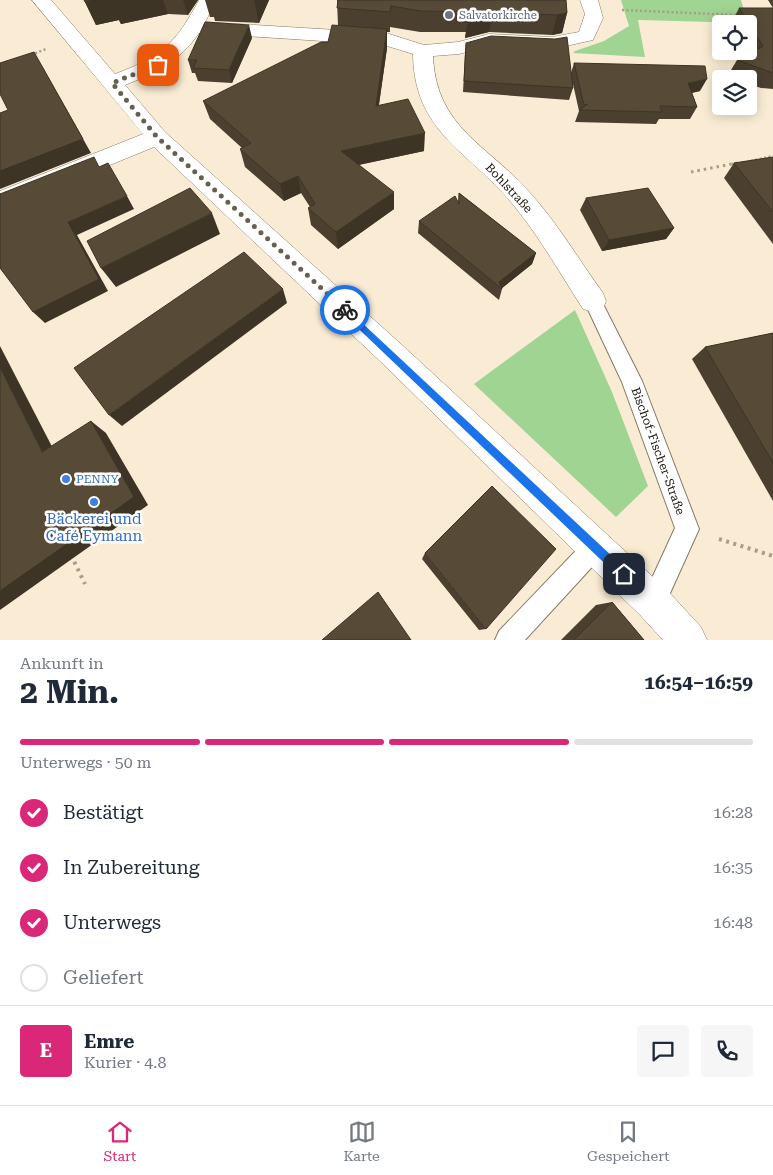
<!DOCTYPE html>
<html lang="de">
<head>
<meta charset="utf-8">
<style>
  body { margin:0; font-family:"Roboto Serif",serif; background:#f6f6f7; color:#1f2937; height:100vh; display:flex; flex-direction:column; font-size:19px; white-space:nowrap }
  * { box-sizing:border-box; margin:0 }
  p { font-size:16px; color:#747a83 }
  .icon { flex:none; width:28px; height:28px; fill:none; stroke:currentColor; stroke-width:2; stroke-linecap:round; stroke-linejoin:round }
  .map { position:relative; height:640px; overflow:hidden }
  .side { display:flex; flex-direction:column; background:#fff; flex:1 }
  .side>* { flex:none }
  .buttons { position:absolute; left:712px; top:15px; display:grid; gap:10px }
  .buttons a { display:grid; place-items:center; width:45px; height:45px; border-radius:5px; background:#fff; box-shadow:0 2px 12px #0003; font-size:25px }
  .pin { position:absolute; display:grid; place-items:center; width:42px; height:42px; color:#fff; margin:-21px; border-radius:10px; box-shadow:0 2px 8px #0006 }
  .courier { position:absolute; display:grid; place-items:center; width:50px; height:50px; margin:-25px; border:4px solid #1a73e8; border-radius:50%; background:#fff; color:#222; box-shadow:0 1px 6px #0007 }
  .headline em { font-style:normal; font-weight:700 }
  .headline div { display:flex; flex-direction:column-reverse }
  .headline { display:flex; align-items:center; justify-content:space-between; height:85px; padding:0 20px }
  h1 { font-size:32px; font-weight:700; line-height:38px }
  .bar { display:grid; grid-template-columns:repeat(4,1fr); gap:8px 5px; align-content:center; height:60px; padding:0 20px }
  .bar i { height:6px; border-radius:4px; background:#e0e1e3 }
  .bar .on { background:#db2777 }
  .bar p { grid-column:span 4 }
  .line { display:flex; align-items:center; gap:12px; padding:0 20px; border-top:1px solid #e0e1e3 }
  .line div { flex:1 }
  .round { display:grid; place-items:center; flex:none; width:52px; height:52px; border-radius:5px; background:#f6f6f7 }
  ol { padding:0 20px; list-style:none }
  li { display:flex; align-items:center; gap:15px; height:55px }
  li p { margin-inline-start:auto }
  li .icon { padding:5px; border-radius:50%; background:#db2777; color:#fff; stroke-width:4 }
  li:last-child { color:#747a83 }
  li i { width:28px; height:28px; border:2px solid #e0e1e3; border-radius:50% }
  .menu { display:flex; justify-content:space-around; align-items:center; height:70px; border-top:1px solid #e0e1e3; background:#fff; font-size:14px; color:#747a83 }
  .menu a { display:grid; justify-items:center; gap:2px }
  .menu .on { color:#db2777 }
  .map>svg:first-child { display:block }
</style>
</head>
<body>
<div class="map">
<svg width="773" height="640" viewBox="0 0 773 640">
  <rect width="100%" height="100%" fill="#faecd4"/>
  <g fill="#9fd492">
    <polygon points="621,0 741,0 748,23 638,20 645,57 573,53 575,51 604,41 629,26"/>
    <polygon points="575,310 612,392 648,486 616,517 474,384"/>
  </g>
  <g fill="none" stroke-linecap="round" stroke-linejoin="round">
    <g stroke="#867a64" stroke-width="2">
      <g id="lane">
        <polygon points="593,293 599,296 642,381 699,529 662,611 653,614 644,611 641,602 675,528 622,382 584,301 587,296"/>
        <polygon points="595,535 603,539 607,547 603,555 525,640 495,640 499,631 587,539"/>
      </g>
    </g>
    <g stroke="#867a64" stroke-width="1">
      <path id="street" d="M32 0H51L115 74C163 56 175 44 199 0H217L205 22 386 33 424 45 458 42 489 34 552 37 579 32 585 14 580 0H598L603 18 593 40 552 49 489 46 459 54 433 56C436 129 489 145 531 194 558 224 579 260 603 293L606 301 603 309 593 312 583 309C561 275 541 239 515 207 472 152 414 135 413 54L384 45 199 33C180 61 155 73 125 85L165 132 402 345 666 589 701 627 707 640H663L640 615 382 363 154 147 0 210V191L143 134Z"/>
    </g>
    <g stroke="#a79d8b" stroke-width="2.5" stroke-dasharray="2 2.5" stroke-linecap="butt">
      <polyline points="622,10 738,15"/>
      <polyline points="31,55 46,49"/>
      <polyline points="751,161 773,156"/>
      <polyline points="732,164 737,163"/>
    </g>
    <polyline stroke="#a79d8b" stroke-width="3" stroke-dasharray="2.5 4" stroke-linecap="butt" points="691,172 737,163"/>
    <g stroke="#a79d8b" stroke-width="4" stroke-dasharray="3 4.5" stroke-linecap="butt">
      <polyline points="719,539 773,556"/>
      <polyline points="71,555 85,584"/>
    </g>
    <use href="#lane" fill="#fff" fill-rule="evenodd"/>
    <use href="#street" fill="#fff" fill-rule="evenodd"/>
  </g>
  <g fill="#4b402f">
    <polygon points="84,0 198,0 188,15 168,14 121,24 119,20 96,25"/>
    <polygon points="205,0 269,0 259,23 215,21 214,17 210,17"/>
    <polygon points="337,0 566,0 567,13 562,33 552,35 489,32 465,38 466,32 420,32 390,27 390,32 387,32 387,48 379,105 424,151 359,165 394,209 338,249 311,225 308,208 310,207 301,193 284,201 245,167 240,149 242,148 210,119 203,101 328,42 338,26"/>
    <polygon points="768,0 773,0 773,8"/>
    <polygon points="739,8 773,8 773,89 761,88 749,84 749,79 737,79 728,75 737,60 749,54 747,51 749,51 749,24 731,24"/>
    <polygon points="252,38 232,83 198,81 195,73 192,73 188,60"/>
    <polygon points="466,43 571,73 574,63 700,91 692,93 697,107 690,119 659,119 656,124 575,122 579,111 573,84 573,88 569,100 463,92 465,54"/>
    <polygon points="773,157 773,244 724,178 734,163"/>
    <polygon points="459,193 536,253 532,264 502,288 502,289 499,300 418,233 419,221 458,202"/>
    <polygon points="586,198 674,228 666,239 602,251 580,210"/>
    <polygon points="773,333 773,501 692,359 705,347"/>
    <polygon points="425,553 486,629 479,630 422,559"/>
    <polygon points="612,602 644,640 561,640 596,605"/>
  </g>
  <g fill="#3d3426">
    <polygon points="95,0 163,0 168,14 121,24 119,20 96,25 85,2"/>
    <polygon points="183,0 198,0 188,15"/>
    <polygon points="254,0 269,0 259,23"/>
    <polygon points="493,12 489,32 465,38 468,18"/>
    <polygon points="567,13 562,33 552,35 557,15"/>
    <polygon points="249,25 252,38 232,83 229,70"/>
    <polygon points="387,29 387,48 376,124 376,106"/>
    <polygon points="42,66 91,153 0,189 0,171"/>
    <polygon points="707,79 700,91 681,95 688,83"/>
    <polygon points="425,133 424,151 343,168 341,151"/>
    <polygon points="298,176 301,193 284,201 280,184"/>
    <polygon points="394,192 394,209 338,249 336,232"/>
    <polygon points="127,196 134,209 77,235 108,291 45,323 33,312 68,222"/>
    <polygon points="212,213 220,234 116,287 101,268"/>
    <polygon points="674,228 666,239 602,251 609,240"/>
    <polygon points="536,253 532,264 501,289 499,282"/>
    <polygon points="283,289 287,303 122,426 109,415"/>
    <polygon points="0,346 60,462 42,452 0,368"/>
    <polygon points="91,421 106,433 148,505 0,610 0,591"/>
  </g>
  <g fill="#574b37" stroke="#3d3426">
    <polygon points="84,0 95,0 85,2"/>
    <polygon points="338,0 566,0 567,13 557,15 493,12 468,18 468,12 421,11 391,6 390,12 337,8"/>
    <polygon points="739,8 773,8 773,73 737,60 763,46"/>
    <polygon points="205,22 249,25 229,70 193,68 197,60 188,60"/>
    <polygon points="332,25 387,29 376,106 408,99 425,133 341,151 394,192 336,232 308,208 315,204 298,176 280,184 240,149 251,143 203,101 321,42 328,42"/>
    <polygon points="491,36 555,39 567,37 573,88 464,81 466,43"/>
    <polygon points="34,52 83,139 0,171 0,113 8,110 0,94 0,63"/>
    <polygon points="574,63 705,66 707,79 688,83 697,107 660,106 662,112 579,110 588,104 584,105"/>
    <polygon points="94,157 99,167 108,163 127,196 68,222 99,279 33,312 0,268 0,194"/>
    <polygon points="773,157 773,212 734,163"/>
    <polygon points="190,188 212,213 101,268 87,241"/>
    <polygon points="648,188 674,228 609,240 586,198"/>
    <polygon points="459,193 536,253 499,282 502,289 419,221 455,196 459,204"/>
    <polygon points="244,252 283,289 109,415 74,368"/>
    <polygon points="773,333 773,463 705,347"/>
    <polygon points="0,368 42,452 91,421 134,497 0,591"/>
    <polygon points="492,486 556,549 486,629 425,553"/>
    <polygon points="378,592 411,640 322,640"/>
    <polygon points="612,602 644,640 574,640"/>
  </g>
  <polygon fill="#1a73e8" points="345,307 628,571 628,578 620,578 342,313 342,308"/>
  <g fill="none" stroke-linecap="round" stroke-linejoin="round">
    <polyline stroke="#676051" stroke-width="5" stroke-dasharray="0 9" points="158,65 112,83 157,137 345,310"/>
  </g>
  <circle fill="#6b7280" stroke="#fff" stroke-width="2" cx="449" cy="15" r="5"/>
  <g fill="#3f7fe0" stroke="#fff" stroke-width="2">
    <circle cx="66" cy="479" r="5"/>
    <circle cx="94" cy="502" r="5"/>
  </g>
  <g text-anchor="middle" stroke-width="5" stroke-linejoin="round" paint-order="stroke">
    <g font-size="11" fill="#5b616d" stroke="#fff" text-anchor="start">
      <text x="459" y="19">Salvatorkirche</text>
    </g>
    <g font-size="12" fill="#18140b" stroke="#fff">
      <text transform="translate(509 188) rotate(47)" y="4">Bohlstraße</text>
      <text transform="translate(658 451) rotate(70)" y="4">Bischof-Fischer-Straße</text>
    </g>
    <g font-size="12" fill="#366cbe" stroke="#fff" text-anchor="start">
      <text x="76" y="483">PENNY</text>
    </g>
    <g font-size="15" fill="#366cbe" stroke="#fff">
      <text x="94" y="524">Bäckerei und<tspan x="94" dy="17">Café Eymann</tspan></text>
    </g>
  </g>
</svg>
<div class="buttons">
<a><svg class="icon" aria-label="locate" viewBox="0 0 24 24"><circle cx="12" cy="12" r="6"/><path d="M12 2v4M12 18v4M2 12h4M18 12h4"/></svg></a>
<a><svg class="icon" aria-label="layers" viewBox="0 0 24 24"><path d="M12 4l9 5-9 5-9-5zM3 14l9 5 9-5"/></svg></a>
</div>
<div class="pin" style="left:158px;top:65px;background:#ea580c"><svg class="icon" aria-label="bag" viewBox="0 0 24 24"><path d="M5 8h14l-1 12H6zM9 8a3 3 0 0 1 6 0"/></svg></div>
<div class="pin" style="left:624px;top:574px;background:#1f2937"><svg class="icon" aria-label="home" viewBox="0 0 24 24"><path d="M3 11l9-7 9 7M6 9v11h12V9"/></svg></div>
<div class="courier" style="left:345px;top:310px"><svg class="icon" aria-label="bike" viewBox="0 0 24 24"><circle cx="6" cy="16" r="4"/><circle cx="18" cy="16" r="4"/><path d="M6 16l4-8h5l3 8M10 8l3 8H6M13 5h3"/></svg></div>
</div>
<section class="side">
<div class="headline"><div><h1>2 Min.</h1><p>Ankunft in</p></div><em>16:54–16:59</em></div>
<div class="bar"><i class="on"></i><i class="on"></i><i class="on"></i><i></i><p>Unterwegs · 50 m</p></div>
<ol>
<li><svg class="icon" aria-label="check" viewBox="0 0 24 24"><path d="M5 12l5 5 9-10"/></svg>Bestätigt<p>16:28</p></li>
<li><svg class="icon" aria-label="check" viewBox="0 0 24 24"><path d="M5 12l5 5 9-10"/></svg>In Zubereitung<p>16:35</p></li>
<li><svg class="icon" aria-label="check" viewBox="0 0 24 24"><path d="M5 12l5 5 9-10"/></svg>Unterwegs<p>16:48</p></li>
<li><i></i>Geliefert</li>
</ol>
<div class="line" style="height:90px"><b class="round" style="background:#db2777;color:#fff">E</b><div><b>Emre</b><p>Kurier · 4.8</p></div><a class="round"><svg class="icon" aria-label="chat" viewBox="0 0 24 24"><path d="M4 5h16v11H9l-5 4z"/></svg></a><a class="round"><svg class="icon" aria-label="phone" viewBox="0 0 24 24"><path d="M5 4h4l2 5-3 2q2 4 5 5l2-3 5 2v4C11 20 4 13 5 4z"/></svg></a></div>
</section>
<nav class="menu">
<a class="on"><svg class="icon" aria-label="home" viewBox="0 0 24 24"><path d="M3 11l9-7 9 7M6 9v11h12V9"/></svg>Start</a>
<a><svg class="icon" aria-label="map" viewBox="0 0 24 24"><path d="M3 6l6-2 6 2 6-2v14l-6 2-6-2-6 2zM9 4v14M15 6v14"/></svg>Karte</a>
<a><svg class="icon" aria-label="saved" viewBox="0 0 24 24"><path d="M7 4h10v16l-5-4-5 4z"/></svg>Gespeichert</a>
</nav>
</body>
</html>
